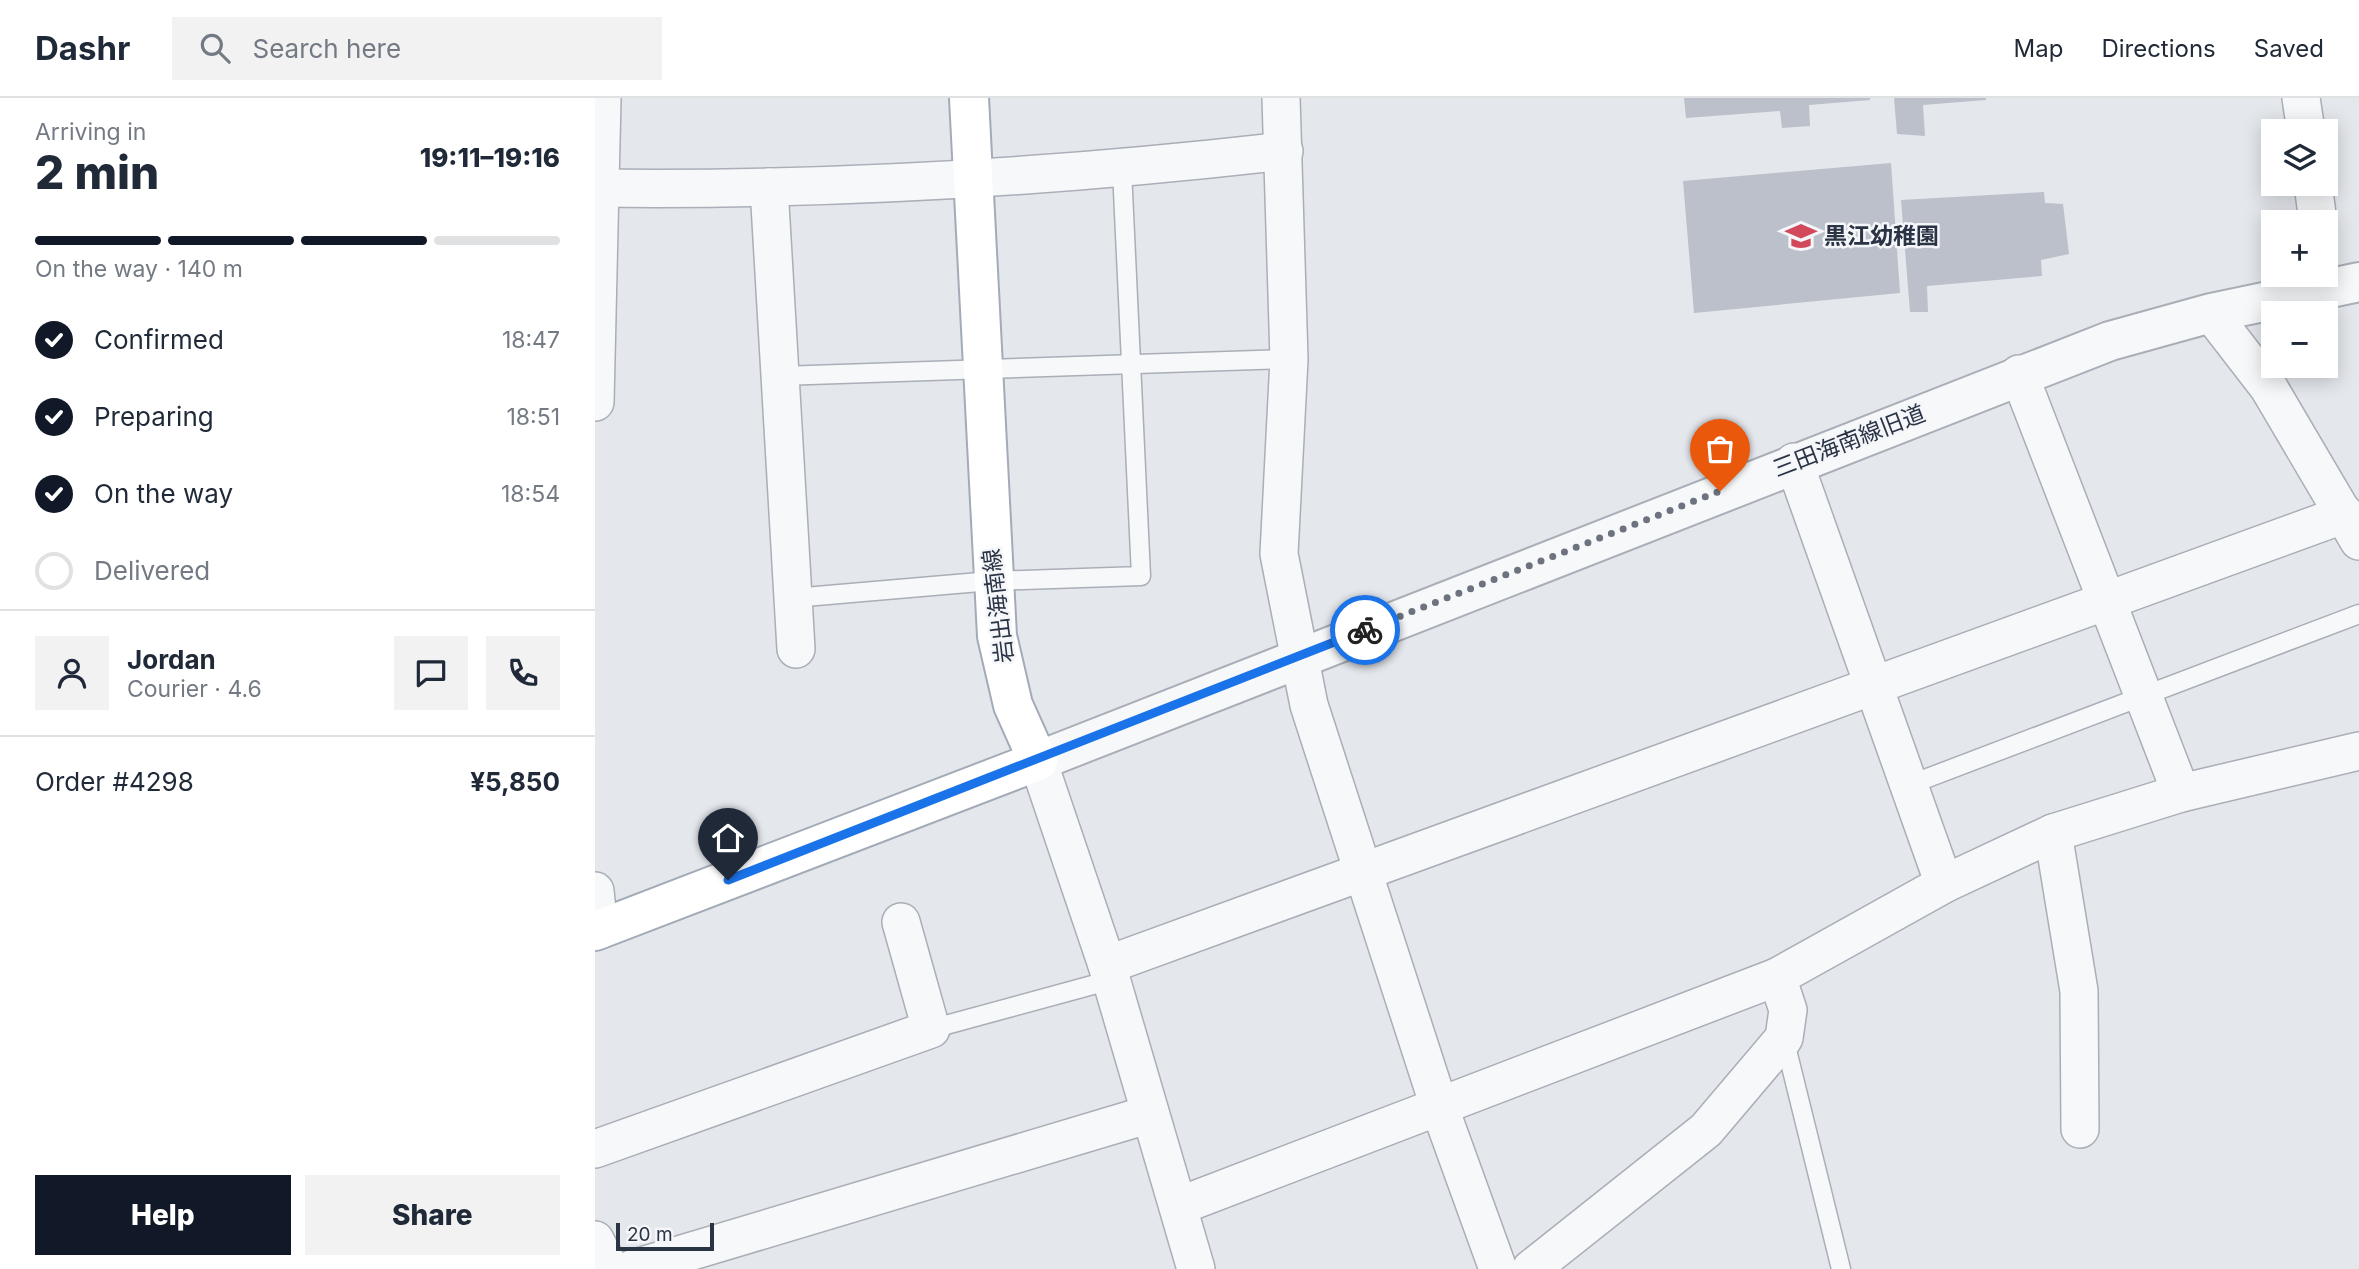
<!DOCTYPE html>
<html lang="en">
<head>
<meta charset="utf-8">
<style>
  body { margin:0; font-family:Inter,"Noto Sans JP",sans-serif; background:#f2f2f3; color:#1f2937; height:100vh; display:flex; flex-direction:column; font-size:26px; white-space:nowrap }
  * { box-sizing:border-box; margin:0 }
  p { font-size:23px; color:#747a83 }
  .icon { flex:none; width:38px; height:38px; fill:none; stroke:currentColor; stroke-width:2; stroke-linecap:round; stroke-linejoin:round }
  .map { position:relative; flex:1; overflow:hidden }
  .side { display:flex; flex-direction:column; background:#fff; width:595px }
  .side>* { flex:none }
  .buttons { position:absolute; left:1666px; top:21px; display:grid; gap:14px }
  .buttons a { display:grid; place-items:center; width:77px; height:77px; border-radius:0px; background:#fff; box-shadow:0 4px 18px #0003; font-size:35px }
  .scale { position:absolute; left:21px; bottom:18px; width:98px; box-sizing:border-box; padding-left:7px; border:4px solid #2b3445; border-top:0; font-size:19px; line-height:24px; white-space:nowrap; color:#2b3445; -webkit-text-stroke:5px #f4f6f9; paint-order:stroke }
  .pin { position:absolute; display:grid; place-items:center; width:60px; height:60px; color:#fff; margin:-72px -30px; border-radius:50% 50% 50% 0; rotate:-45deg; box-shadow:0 0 7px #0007 }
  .pin .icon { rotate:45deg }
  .courier { position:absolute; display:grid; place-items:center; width:70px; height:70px; margin:-35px; border:5px solid #1a73e8; border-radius:50%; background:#fff; color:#222; box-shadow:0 2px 9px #0007 }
  .overview em { font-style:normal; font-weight:800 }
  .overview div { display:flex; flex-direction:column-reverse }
  .overview { display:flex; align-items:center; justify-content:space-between; height:119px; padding:0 35px }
  h1 { font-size:46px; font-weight:800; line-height:52px }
  .bar { display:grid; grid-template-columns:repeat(4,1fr); gap:10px 7px; align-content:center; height:84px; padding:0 35px }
  .bar i { height:9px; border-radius:5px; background:#e0e1e3 }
  .bar .active { background:#111827 }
  .bar p { grid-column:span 4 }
  .line { display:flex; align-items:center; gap:18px; padding:0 35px; border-top:2px solid #e0e1e3 }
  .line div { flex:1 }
  .round { display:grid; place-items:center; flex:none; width:74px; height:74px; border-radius:0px; background:#f2f2f3 }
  ol { padding:0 35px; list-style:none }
  li { display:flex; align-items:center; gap:21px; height:77px }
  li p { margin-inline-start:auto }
  li .icon { padding:7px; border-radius:50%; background:#111827; color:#fff; stroke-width:4 }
  li:last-child { color:#747a83 }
  li i { width:38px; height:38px; border:4px solid #e0e1e3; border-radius:50% }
  .action { display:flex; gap:14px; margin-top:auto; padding:14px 35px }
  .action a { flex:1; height:80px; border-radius:0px; background:#111827; color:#fff; font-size:28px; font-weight:800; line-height:80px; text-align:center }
  .action a+a { background:#f2f2f3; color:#1f2937 }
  header { display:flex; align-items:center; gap:42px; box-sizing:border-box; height:98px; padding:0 35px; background:#fff; border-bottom:2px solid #e0e1e3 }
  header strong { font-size:33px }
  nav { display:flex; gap:38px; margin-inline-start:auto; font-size:24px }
  .search { width:490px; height:63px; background:#f2f2f3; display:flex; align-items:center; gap:18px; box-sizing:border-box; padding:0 24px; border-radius:0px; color:#747a83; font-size:26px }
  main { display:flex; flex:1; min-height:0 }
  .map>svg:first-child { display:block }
</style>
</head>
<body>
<header>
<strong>Dashr</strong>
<div class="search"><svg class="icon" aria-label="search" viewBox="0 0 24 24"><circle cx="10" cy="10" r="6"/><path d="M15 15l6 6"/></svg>Search here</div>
<nav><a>Map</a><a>Directions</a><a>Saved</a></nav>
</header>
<main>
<section class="side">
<div class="overview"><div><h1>2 min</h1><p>Arriving in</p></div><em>19:11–19:16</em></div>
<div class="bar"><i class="active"></i><i class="active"></i><i class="active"></i><i></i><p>On the way · 140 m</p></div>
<ol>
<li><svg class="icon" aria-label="check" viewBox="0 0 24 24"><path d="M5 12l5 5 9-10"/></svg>Confirmed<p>18:47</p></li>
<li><svg class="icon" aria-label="check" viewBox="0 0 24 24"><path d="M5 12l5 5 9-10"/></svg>Preparing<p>18:51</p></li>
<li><svg class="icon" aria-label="check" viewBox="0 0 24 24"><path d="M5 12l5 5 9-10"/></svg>On the way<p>18:54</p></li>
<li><i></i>Delivered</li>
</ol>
<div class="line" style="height:126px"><a class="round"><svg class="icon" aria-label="person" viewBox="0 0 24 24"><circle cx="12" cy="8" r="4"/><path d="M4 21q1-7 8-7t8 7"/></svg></a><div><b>Jordan</b><p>Courier · 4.6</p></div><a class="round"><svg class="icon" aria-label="chat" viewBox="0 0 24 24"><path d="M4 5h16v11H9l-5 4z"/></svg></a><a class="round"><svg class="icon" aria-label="phone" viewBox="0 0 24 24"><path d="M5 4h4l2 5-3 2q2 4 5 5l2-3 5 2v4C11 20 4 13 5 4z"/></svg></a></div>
<div class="line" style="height:91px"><div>Order #4298</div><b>¥5,850</b></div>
<div class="action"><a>Help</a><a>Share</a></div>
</section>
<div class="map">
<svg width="1764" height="1171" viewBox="0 0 1764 1171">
  <rect width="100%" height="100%" fill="#e4e7ec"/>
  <g fill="#bbc0ca">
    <polygon points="1089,0 1275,0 1275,2 1214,7 1215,28 1187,30 1185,13 1091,20"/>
    <polygon points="1299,0 1391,0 1391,2 1328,7 1330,38 1302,36"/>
    <polygon points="1296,65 1305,195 1099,215 1088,83"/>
    <polygon points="1449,94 1450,105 1468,106 1474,156 1446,162 1447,178 1332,188 1333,214 1315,214 1306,102"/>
  </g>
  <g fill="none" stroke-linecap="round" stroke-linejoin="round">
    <g stroke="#a9aeb7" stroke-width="21">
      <g id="service">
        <polyline points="185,278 694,261"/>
        <polyline points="198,500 396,483 546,478 527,72"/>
        <polyline points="1314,687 1764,516"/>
        <polyline points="336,931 516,882"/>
        <polyline points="1189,940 1246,1171"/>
      </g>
    </g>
    <g stroke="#a9aeb7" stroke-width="40">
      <g id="minor">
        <polyline points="686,0 694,261 684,456 714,607 844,1008 903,1171"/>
        <polyline points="1706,0 1711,33"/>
        <polyline points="1718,86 1723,124"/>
        <polyline points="174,89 201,551"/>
        <path d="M0 90C229 93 461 79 689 53"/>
        <polyline points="1616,215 1674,290 1764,443"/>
        <polyline points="1424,276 1586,695"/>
        <polyline points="0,304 7,0"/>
        <polyline points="1199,364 1349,786"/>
        <polyline points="443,663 512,867 601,1171"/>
        <polyline points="1458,735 1484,893 1485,1031"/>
        <polyline points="0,793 4,832"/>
        <polyline points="512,867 1750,416"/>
        <polyline points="0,1051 336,931 306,824"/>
        <polyline points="584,1108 1182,879 1349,786 1458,735 1586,695 1764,653"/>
        <polyline points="0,1142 15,1171"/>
        <polyline points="37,1171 555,1016"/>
        <polyline points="936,1171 1111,1032 1189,940 1193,912 1182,879"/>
      </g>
    </g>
    <g stroke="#a9aeb7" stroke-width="42">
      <polyline id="tertiary" points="443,663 1515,243 1616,215 1764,184"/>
    </g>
    <g stroke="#a3abb8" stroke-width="42">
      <polyline id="primary" points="0,833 443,663 418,607 402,538 374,0"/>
    </g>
    <use href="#service" stroke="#f7f8fa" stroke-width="18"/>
    <use href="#minor" stroke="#f7f8fa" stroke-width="37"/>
    <use href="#tertiary" stroke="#f7f8fa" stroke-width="38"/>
    <use href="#primary" stroke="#fff" stroke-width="38"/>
  </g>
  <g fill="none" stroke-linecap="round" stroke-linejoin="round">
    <polyline stroke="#6c737f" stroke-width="7" stroke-dasharray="0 12.6" points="770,532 1125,393"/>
    <polyline stroke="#1a73e8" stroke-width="9" points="133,782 770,532"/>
  </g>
  <defs>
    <g id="school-bare" transform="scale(2.415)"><path d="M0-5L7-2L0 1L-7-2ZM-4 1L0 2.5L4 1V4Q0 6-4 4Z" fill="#d1495b" stroke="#f4f6f9" stroke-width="2.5" paint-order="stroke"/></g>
  </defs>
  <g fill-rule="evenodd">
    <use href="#school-bare" x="1206" y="138"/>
  </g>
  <g text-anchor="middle" stroke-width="5" stroke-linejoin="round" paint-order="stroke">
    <g font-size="23" font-weight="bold" fill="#2b3445" stroke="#f4f6f9" text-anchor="start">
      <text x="1229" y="146">黒江幼稚園</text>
    </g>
    <g font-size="23" fill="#2b3445" stroke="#f4f6f9">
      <text transform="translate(1254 343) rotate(-21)" y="8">三田海南線旧道</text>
      <text transform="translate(403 508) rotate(-97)" y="8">岩出海南線</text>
    </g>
  </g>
</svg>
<div class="buttons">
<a><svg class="icon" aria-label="layers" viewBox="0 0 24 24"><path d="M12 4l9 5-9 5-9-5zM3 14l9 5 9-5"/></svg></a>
<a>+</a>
<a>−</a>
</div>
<div class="scale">20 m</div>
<div class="pin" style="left:1125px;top:393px;background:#ea580c"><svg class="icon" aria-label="bag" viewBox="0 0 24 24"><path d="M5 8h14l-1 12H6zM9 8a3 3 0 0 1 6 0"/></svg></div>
<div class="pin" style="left:133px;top:782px;background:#1f2937"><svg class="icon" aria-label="home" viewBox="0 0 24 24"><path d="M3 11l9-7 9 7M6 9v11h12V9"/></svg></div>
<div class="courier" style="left:770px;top:532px"><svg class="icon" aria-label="bike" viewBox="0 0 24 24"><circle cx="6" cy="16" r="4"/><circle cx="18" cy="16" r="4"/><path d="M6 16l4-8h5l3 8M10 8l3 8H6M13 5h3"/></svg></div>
</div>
</main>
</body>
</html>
